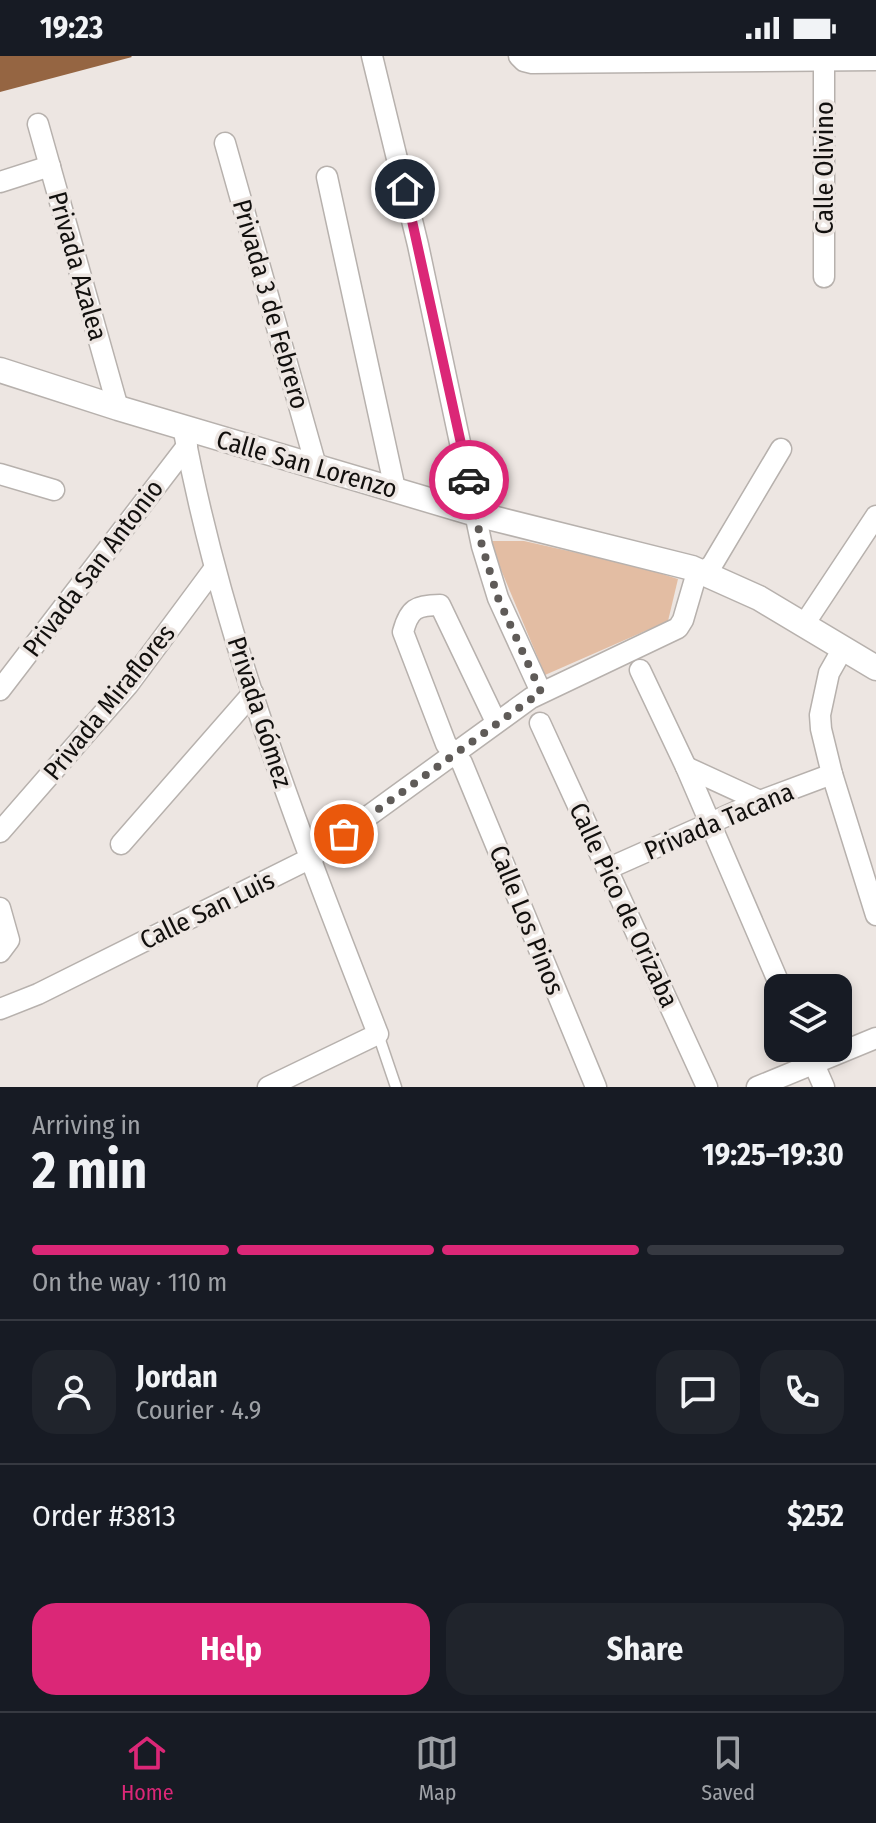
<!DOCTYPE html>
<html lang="en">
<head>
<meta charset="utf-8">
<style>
  body { margin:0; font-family:"Fira Sans Condensed",sans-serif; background:#20242c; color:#f1f3f6; height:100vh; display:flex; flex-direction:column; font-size:30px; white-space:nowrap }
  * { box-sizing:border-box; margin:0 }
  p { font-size:26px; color:#9ea1a6 }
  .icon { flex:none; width:44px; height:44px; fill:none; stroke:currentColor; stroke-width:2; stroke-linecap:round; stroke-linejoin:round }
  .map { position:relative; height:1031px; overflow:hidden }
  .details { display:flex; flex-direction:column; background:#171b24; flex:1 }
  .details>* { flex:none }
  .buttons { position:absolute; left:764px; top:918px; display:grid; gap:16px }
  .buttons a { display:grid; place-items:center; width:88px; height:88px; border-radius:16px; background:#171b24; box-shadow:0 4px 12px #0003; font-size:40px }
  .pin { position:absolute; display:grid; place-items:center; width:68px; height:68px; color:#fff; margin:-34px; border:4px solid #fff; border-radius:50%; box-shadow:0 2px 8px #0007 }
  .courier { position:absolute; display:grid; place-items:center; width:80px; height:80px; margin:-40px; border:6px solid #db2777; border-radius:50%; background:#fff; color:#222; box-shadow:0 2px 10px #0007 }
  .headline em { font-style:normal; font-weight:700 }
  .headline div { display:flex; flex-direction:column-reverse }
  .headline { display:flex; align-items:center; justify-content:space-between; height:136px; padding:0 32px }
  h1 { font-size:52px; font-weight:700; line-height:60px }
  .bar { display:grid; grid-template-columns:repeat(4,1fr); gap:12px 8px; align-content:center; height:96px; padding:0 32px }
  .bar i { height:10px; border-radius:6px; background:#363941 }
  .bar .on { background:#db2777 }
  .bar p { grid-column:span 4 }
  .line { display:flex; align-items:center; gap:20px; padding:0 32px; border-top:2px solid #363941 }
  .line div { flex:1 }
  .round { display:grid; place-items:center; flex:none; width:84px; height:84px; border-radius:24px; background:#20242c }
  .cta { display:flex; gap:16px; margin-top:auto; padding:16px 32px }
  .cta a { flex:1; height:92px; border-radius:24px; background:#db2777; color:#fff; font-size:32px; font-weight:700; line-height:92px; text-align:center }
  .cta a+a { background:#20242c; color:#f1f3f6 }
  .status { display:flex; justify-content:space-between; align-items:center; height:56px; padding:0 40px; background:#171b24; direction:ltr }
  .status svg { height:22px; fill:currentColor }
  .tabs { display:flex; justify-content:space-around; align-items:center; height:112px; border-top:2px solid #363941; background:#171b24; font-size:22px; color:#9ea1a6 }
  .tabs a { display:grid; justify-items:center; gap:4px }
  .tabs .on { color:#db2777 }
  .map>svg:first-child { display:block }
</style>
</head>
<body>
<div class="status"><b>19:23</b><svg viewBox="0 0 49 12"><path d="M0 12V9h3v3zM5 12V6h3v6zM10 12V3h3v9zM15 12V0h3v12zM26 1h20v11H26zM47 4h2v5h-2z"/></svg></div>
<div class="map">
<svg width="876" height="1031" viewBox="0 0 876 1031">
  <rect width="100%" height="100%" fill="#ede6e2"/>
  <polygon fill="#e3bda3" points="489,485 524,485 640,511 678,523 668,565 545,619"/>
  <polygon fill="#956542" points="0,0 131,0 132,1 0,36"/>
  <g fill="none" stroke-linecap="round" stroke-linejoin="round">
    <g stroke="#b7b1ad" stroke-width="13">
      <polyline id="service" points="378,978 396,1031"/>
    </g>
    <g stroke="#b7b1ad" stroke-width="23">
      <g id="minor">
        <polyline points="372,0 418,189 482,490 498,542 541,636"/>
        <polyline points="519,0 524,5 532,7 876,4"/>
        <polyline points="38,68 118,352"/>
        <polyline points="225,87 316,410"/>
        <polyline points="327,121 395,433"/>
        <polyline points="0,126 50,110"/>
        <polyline points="824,221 824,0"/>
        <path d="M183 371C222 581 301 781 378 978L268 1031"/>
        <polyline points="0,418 54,434"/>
        <polyline points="803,570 876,460"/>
        <polyline points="842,594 829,617 820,659 821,673 832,718 876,859"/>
        <polyline points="640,614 686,711 781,932"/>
        <polyline points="0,634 187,390"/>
        <path d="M496 666 440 549C416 549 409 553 403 576L446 688 462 707 596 1031"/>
        <polyline points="540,667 707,1031"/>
        <polyline points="686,711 760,745"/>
        <polyline points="0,776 128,629 214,513"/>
        <polyline points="121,788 253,637"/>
        <polyline points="607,813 760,745 832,718"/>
        <polyline points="0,852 9,884 0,896"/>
        <polyline points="0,953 38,938 309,803 531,642 678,572 683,564 695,523 712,509 781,393"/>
        <polyline points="807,992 824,1031"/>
        <polyline points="757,1031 876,982"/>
      </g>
    </g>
    <g stroke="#b7b1ad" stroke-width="27">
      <polyline id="tertiary" points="0,314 118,352 476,458 692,512 759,542 876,612"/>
    </g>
    <use href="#service" stroke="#fff" stroke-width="10"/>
    <use href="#minor" stroke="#fff" stroke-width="20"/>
    <use href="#tertiary" stroke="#fff" stroke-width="24"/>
  </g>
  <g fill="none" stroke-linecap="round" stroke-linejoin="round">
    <polyline stroke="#5f5b58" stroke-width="8" stroke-dasharray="0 14.4" points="344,778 541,636 498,542 482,490 469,424"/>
    <polyline stroke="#db2777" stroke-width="10" points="405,133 469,424"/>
  </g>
  <g text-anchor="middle" stroke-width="7" stroke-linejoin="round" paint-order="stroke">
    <g font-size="26" fill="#12100e" stroke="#ede6e2">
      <text transform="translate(824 112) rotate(-90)" y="9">Calle Olivino</text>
      <text transform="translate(78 210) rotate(74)" y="9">Privada Azalea</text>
      <text transform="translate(271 248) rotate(74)" y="9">Privada 3 de Febrero</text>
      <text transform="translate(307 408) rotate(16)" y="9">Calle San Lorenzo</text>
      <text transform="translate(93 512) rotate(-53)" y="9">Privada San Antonio</text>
      <text transform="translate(109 646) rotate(-51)" y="9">Privada Miraflores</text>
      <text transform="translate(260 656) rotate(72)" y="9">Privada Gómez</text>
      <text transform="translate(719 765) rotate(-23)" y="9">Privada Tacana</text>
      <text transform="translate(624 849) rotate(65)" y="9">Calle Pico de Orizaba</text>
      <text transform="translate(207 854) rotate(-26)" y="9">Calle San Luis</text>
      <text transform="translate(527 864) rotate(68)" y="9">Calle Los Pinos</text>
    </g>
  </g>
</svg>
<div class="buttons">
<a><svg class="icon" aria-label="layers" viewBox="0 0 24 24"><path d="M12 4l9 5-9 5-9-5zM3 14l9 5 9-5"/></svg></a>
</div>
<div class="pin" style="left:344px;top:778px;background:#ea580c"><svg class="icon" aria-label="bag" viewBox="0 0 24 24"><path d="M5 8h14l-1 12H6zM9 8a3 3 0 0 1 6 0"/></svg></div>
<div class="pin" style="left:405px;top:133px;background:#1f2937"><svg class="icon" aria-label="home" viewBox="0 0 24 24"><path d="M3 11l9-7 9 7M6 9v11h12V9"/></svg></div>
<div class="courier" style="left:469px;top:424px"><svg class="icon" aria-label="car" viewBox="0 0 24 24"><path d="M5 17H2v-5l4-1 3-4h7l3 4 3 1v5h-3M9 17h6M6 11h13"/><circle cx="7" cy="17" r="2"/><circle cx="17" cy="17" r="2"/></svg></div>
</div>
<section class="details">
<div class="headline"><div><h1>2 min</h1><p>Arriving in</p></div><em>19:25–19:30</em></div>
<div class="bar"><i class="on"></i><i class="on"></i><i class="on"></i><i></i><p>On the way · 110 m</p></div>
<div class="line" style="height:144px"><a class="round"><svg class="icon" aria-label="person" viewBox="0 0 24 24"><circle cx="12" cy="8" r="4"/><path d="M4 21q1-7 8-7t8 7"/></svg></a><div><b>Jordan</b><p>Courier · 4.9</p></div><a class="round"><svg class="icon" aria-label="chat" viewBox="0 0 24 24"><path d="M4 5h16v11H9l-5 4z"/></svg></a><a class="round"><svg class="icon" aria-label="phone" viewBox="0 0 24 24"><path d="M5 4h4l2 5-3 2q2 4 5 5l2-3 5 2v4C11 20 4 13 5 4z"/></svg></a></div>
<div class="line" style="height:104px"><div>Order #3813</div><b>$252</b></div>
<div class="cta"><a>Help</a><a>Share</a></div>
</section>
<nav class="tabs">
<a class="on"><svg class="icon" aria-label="home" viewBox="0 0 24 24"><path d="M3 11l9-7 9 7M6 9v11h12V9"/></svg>Home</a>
<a><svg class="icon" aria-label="map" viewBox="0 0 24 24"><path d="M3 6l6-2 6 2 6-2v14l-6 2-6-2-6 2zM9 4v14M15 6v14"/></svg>Map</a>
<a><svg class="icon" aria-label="saved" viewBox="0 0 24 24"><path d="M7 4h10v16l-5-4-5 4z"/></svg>Saved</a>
</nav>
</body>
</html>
